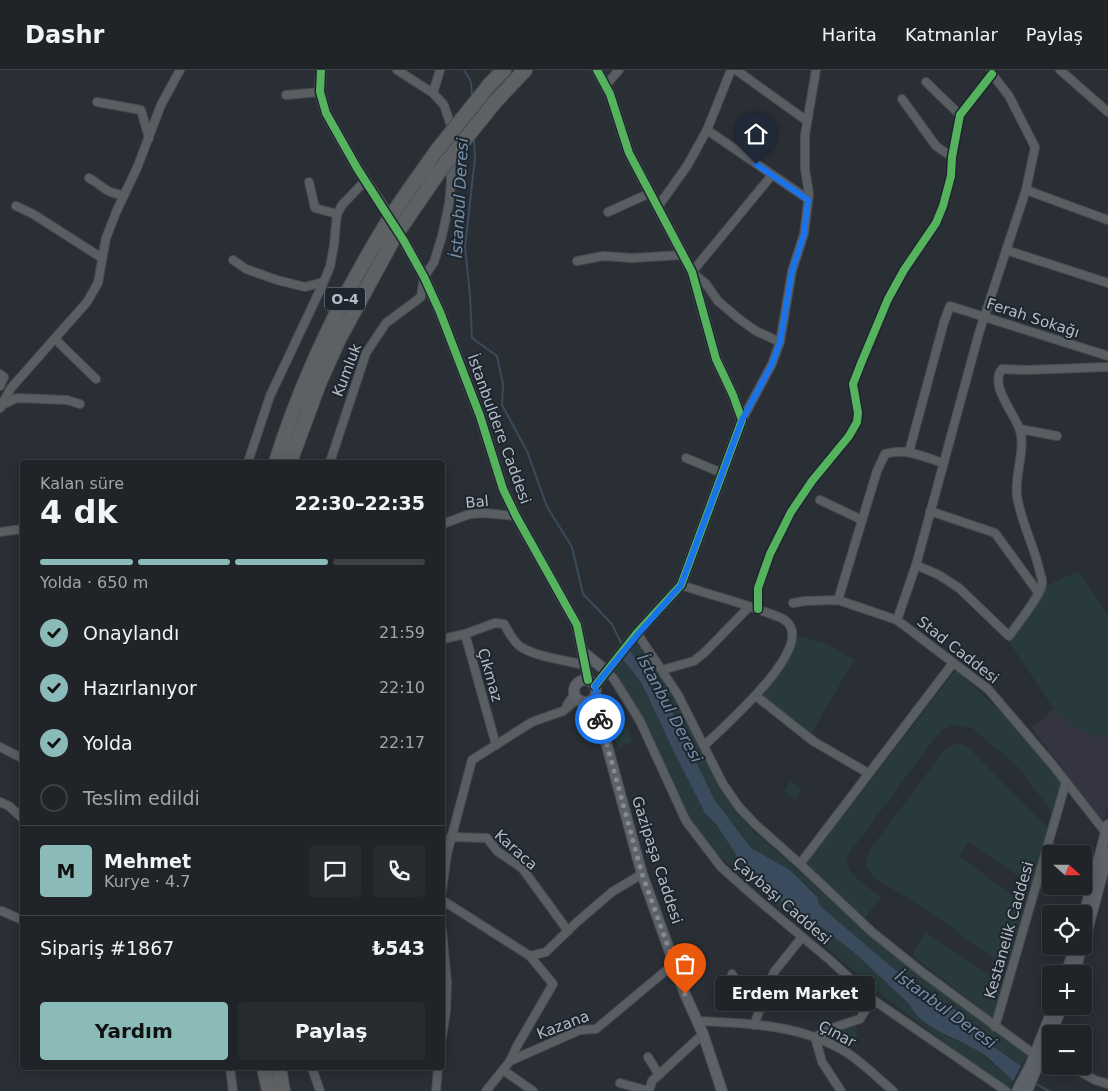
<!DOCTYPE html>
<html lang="tr">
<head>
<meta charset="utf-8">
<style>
  body { margin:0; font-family:"DejaVu Sans",sans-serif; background:#282b30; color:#f1f3f6; height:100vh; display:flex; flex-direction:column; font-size:19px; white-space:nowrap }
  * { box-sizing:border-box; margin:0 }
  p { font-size:16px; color:#a2a4a8 }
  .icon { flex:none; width:28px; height:28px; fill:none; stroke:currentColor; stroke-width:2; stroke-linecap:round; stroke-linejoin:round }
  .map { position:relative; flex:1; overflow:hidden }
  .side { position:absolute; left:20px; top:390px; width:425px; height:610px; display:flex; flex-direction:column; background:#202328; border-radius:5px; box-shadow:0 2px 12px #0003,0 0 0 1px #3d4045 }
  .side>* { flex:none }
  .needle { width:32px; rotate:111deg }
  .tools { position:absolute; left:1042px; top:775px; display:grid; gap:10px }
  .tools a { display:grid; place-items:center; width:50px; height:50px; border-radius:5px; background:#202328; box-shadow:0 2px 12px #0003,0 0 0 1px #3d4045; font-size:25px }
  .pin { position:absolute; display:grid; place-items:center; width:42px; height:42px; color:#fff; margin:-51px -21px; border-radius:50% 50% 50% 0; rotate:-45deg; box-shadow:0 0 5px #0007 }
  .pin .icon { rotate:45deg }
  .courier { position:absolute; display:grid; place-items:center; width:50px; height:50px; margin:-25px; border:4px solid #1a73e8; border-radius:50%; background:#fff; color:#222; box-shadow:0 1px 6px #0007 }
  .bubble { position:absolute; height:35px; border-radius:5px; background:#202328; box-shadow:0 2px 12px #0003,0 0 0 1px #3d4045; font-size:16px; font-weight:600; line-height:35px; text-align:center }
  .summary em { font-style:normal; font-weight:600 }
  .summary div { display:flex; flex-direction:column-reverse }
  .summary { display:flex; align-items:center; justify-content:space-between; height:85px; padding:0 20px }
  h1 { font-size:32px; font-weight:600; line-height:38px }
  .bar { display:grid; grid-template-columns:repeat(4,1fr); gap:8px 5px; align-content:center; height:60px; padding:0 20px }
  .bar i { height:6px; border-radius:4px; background:#3d4045 }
  .bar .on { background:#8bbbb9 }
  .bar p { grid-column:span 4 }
  .line { display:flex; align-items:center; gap:12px; padding:0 20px; border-top:1px solid #3d4045 }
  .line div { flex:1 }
  .round { display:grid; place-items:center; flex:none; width:52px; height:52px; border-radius:5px; background:#282b30 }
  ol { padding:0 20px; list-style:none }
  li { display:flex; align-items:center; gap:15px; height:55px }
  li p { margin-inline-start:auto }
  li .icon { padding:5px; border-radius:50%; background:#8bbbb9; color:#111; stroke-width:4 }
  li:last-child { color:#a2a4a8 }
  li i { width:28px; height:28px; border:2px solid #3d4045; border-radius:50% }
  .cta { display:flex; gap:10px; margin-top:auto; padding:10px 20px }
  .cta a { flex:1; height:58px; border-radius:5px; background:#8bbbb9; color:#111; font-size:20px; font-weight:600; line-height:58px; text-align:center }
  .cta a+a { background:#282b30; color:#f1f3f6 }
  header { display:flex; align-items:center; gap:30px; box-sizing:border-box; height:70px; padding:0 25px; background:#202328; border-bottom:1px solid #3d4045 }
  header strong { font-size:24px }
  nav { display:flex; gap:28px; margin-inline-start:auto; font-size:18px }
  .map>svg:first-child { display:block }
</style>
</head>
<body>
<header>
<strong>Dashr</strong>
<nav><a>Harita</a><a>Katmanlar</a><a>Paylaş</a></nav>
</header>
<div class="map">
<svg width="1108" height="1021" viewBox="0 0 1108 1021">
  <rect width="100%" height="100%" fill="#2a2f35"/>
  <polygon fill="#343540" points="1054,639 1072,656 1101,668 1108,663 1108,734 1103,752 1032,658"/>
  <g fill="#283a3b">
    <polygon points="1078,501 1108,546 1108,663 1101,668 1072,656 1054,639 1003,563 1042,518"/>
    <polygon points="798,566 827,574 854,590 811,664 762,624 791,582"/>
    <polygon points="639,568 698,669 724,722 749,757 885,878 1029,984 1021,996 981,968 960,942 938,928 920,921 820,836 817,826 790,800 751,778 714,729 668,633 629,579"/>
    <polygon points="971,581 982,590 974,599 964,591"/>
    <polygon points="621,587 641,612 674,682 705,743 785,834 810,848 856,884 909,934 913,943 948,967 976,979 1013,1011 1008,1020 878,922 689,760 615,601"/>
    <path d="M956 600 1013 654 1061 712 1052 742 1018 697 971 657 954 655 941 660 850 782C848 786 845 792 848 797 851 805 872 822 881 826L865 848 806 794Z"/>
    <polygon points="622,646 632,671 619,678 608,652"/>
    <path d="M959 673 968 677 1049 759 1031 815 969 772 959 786 1025 834 1006 898 929 841 873 807C866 798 864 793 869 781L946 678Z"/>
    <polygon points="790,711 802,718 796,729 784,722"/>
    <polygon points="926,862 1003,915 993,948 912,885"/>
    <polygon points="856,955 858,972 856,976 836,961"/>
  </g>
  <path fill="#3a4b5e" d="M629 579 668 633 714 729 751 778 790 800 817 827 820 836 920 921 938 928 959 942 981 968 1021 996 1013 1011C1001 1001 989 986 975 979 953 967 920 957 909 934L856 884 810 848 785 834 747 801 716 754 705 743 674 682 641 612 621 587Z"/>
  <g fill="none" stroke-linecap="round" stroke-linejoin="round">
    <g stroke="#3a4b5e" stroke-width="2">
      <polyline points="464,0 471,12 472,26"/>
      <polyline points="474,68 475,88 465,177 470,225 472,268 497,286 503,314 502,335 527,381 547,437 572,477 583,524 612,554 622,575"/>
      <polyline points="1035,1013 1049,1021"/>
    </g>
    <g stroke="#484b50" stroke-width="10">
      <g id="street">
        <polyline points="736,0 807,51"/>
        <polyline points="1060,0 1108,42"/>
        <polyline points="926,12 960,45"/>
        <polyline points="606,15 619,0"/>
        <polyline points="433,23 440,0"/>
        <polyline points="286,25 320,22"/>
        <polyline points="902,29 936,76 952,87"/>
        <polyline points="97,32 141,40 149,68"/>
        <polyline points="707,60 808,129"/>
        <polyline points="772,105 692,202 706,214 718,231 739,249 756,261 780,272"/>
        <path d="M89 108C105 117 105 123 124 125"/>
        <polyline points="309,112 315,138 337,144"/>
        <polyline points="1026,120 1108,150"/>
        <polyline points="16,136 33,144 102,188"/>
        <polyline points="657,138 687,96 707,60 731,0"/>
        <polyline points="608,142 650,123"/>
        <polyline points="1006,180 1108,213"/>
        <polyline points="233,190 246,199 277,210 305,217 323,212"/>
        <polyline points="577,191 603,186 632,188 682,185"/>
        <polyline points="55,269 96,309"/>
        <polyline points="0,304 4,307 0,316"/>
        <polyline points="2,335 17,328 67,330 80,334"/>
        <polyline points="0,338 11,318 87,232 98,213 106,168 117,140 137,98 161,35 180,0"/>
        <polyline points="742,350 772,294 780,272 792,201 804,164 809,124 805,99 805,65 816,0"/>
        <polyline points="1020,359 1057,366"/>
        <polyline points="909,382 944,252 950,236 1108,286"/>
        <polyline points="686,388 722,403"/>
        <polyline points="248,392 270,326 321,218 330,197 334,175 337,144 342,135 365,111"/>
        <polyline points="330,392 366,283 386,253 421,227 424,207 434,192 442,166 449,134 451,112 451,56 444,35 433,23 397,0"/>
        <polyline points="820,430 862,450"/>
        <polyline points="930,441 995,463 1038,522"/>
        <polyline points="442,456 445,453 470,444 485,443 516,446"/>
        <polyline points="0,462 22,459"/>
        <path d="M916 495 939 505 959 518 1009 566C1016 556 1041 525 1042 514 1043 511 1041 506 1040 503 1035 477 1021 453 1017 426 1014 405 1027 377 1019 358 1013 342 989 314 1002 299L1026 300 1108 297"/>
        <path d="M681 515C710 525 740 532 768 543 774 545 781 547 786 551 817 577 723 657 704 676"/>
        <path d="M838 530 877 401 885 384C905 377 924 387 943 393"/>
        <polyline points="793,533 805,531 838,530 897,550 988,619 1052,694 1106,763"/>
        <polyline points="758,539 758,518 770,484 791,442 812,411 849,366 857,352 858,343 853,314 862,291 888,229 904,200 936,153 943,136 951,106 952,87 960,45 992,4"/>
        <polyline points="897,550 916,495 979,263 1026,120 1035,77 1009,26 992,4 991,0"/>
        <polyline points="637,563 678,625 723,714 739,737 755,754 800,794 872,862 922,902 1035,985"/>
        <path d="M465 564 495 553 504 554C509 562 513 572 521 577 539 588 563 589 583 595"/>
        <polyline points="442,568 443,569 465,564 496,675"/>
        <polyline points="662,600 694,591 704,583 749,537"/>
        <polyline points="608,602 614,609 640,651 686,751 721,797 757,829 831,891 872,929 1006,1021"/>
        <polyline points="756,626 813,671 868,703"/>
        <polyline points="567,635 575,623"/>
        <polyline points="0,677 22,688"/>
        <polyline points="0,732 9,736 22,748"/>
        <polyline points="451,767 487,768 497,781 522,798 568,861"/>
        <polyline points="800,794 953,593"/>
        <polyline points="442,820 447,784 472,690 532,652 563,641 578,629"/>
        <polyline points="442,830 530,886 546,882 577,852 612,822 642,804"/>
        <polyline points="0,841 2,841 22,850"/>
        <polyline points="442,860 447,913 446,941 442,967"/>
        <path d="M732 904C741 921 747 922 764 928"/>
        <path d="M698 951C749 953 805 955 849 984 865 995 879 1009 893 1021"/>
        <polyline points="754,955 774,902 802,867"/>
        <polyline points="995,957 1066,712"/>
        <polyline points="815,967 835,957 860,949 872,929"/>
        <polyline points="815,967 822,992 841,1021"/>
        <polyline points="648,987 659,1005"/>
        <polyline points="510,991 517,976 553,914 530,886"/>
        <polyline points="1070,996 1095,1010 1108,1014"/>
        <polyline points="230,998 233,1021"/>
        <polyline points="312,998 320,1021"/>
        <polyline points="503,1000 533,1021"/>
        <polyline points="620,1013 649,1021"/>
        <polyline points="436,1021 438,998"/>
        <polyline points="486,1021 510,991 580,960 596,959 675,893"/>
        <polyline points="649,1021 652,1011 703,964"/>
      </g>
    </g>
    <g stroke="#484b50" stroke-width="12">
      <g id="secondary">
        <polyline points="321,0 320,22 326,43 357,98 384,138"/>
        <polyline points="404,171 424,207 440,242 480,346 503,419 516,446 577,555 588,610"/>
        <polyline points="583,582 604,599"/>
        <circle cx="585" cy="621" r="11"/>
        <polyline points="595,616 637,563 681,515 742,350 733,325 716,289 692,202 629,83 610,24 597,0"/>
        <polyline points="594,628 642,804 685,924 703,964 722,1021"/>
        <polyline points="581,631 600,666"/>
        <polyline points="1084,844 1108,755"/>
        <polyline points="1084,872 1108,783"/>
        <polyline points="1066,904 1075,876"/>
        <polyline points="1074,904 1082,876"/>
        <polyline points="1051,964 1062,936"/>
        <polyline points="1017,1021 1031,994 1054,936"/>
        <polyline points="1027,1021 1051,964"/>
      </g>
    </g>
    <g stroke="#464b51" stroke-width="16">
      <g id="highway">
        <polyline points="490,14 504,0"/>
        <polyline points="495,32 525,0"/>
        <path d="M276 392C302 309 339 232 384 158 400 131 420 105 438 79"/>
        <polyline points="290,392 320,311 339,269 395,166 441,99"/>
        <polyline points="264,998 269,1021"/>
        <polyline points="279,998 283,1021"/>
      </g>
    </g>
    <use href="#street" stroke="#595e63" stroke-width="8"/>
    <use href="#secondary" stroke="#5d6268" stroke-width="10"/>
    <use href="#highway" stroke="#5e6164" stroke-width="14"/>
    <g stroke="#464b51" stroke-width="16" stroke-linecap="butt">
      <g id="highway-bridge">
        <polyline points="438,79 490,14"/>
        <polyline points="441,99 495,32"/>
      </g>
    </g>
    <use href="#highway-bridge" stroke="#5e6164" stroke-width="14"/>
    <g stroke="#1d262f" stroke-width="11">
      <g id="cycleway">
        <polyline points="321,0 320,22 326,43 357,98 404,171 424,207 440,242 480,346 503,419 516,446 577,555 588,610"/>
        <polyline points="758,539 758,518 770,484 791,442 812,411 849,366 857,352 858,343 853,314 862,291 888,229 904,200 936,153 943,136 951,106 952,87 960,45 992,4"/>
        <polyline points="595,616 637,563 681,515 742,350 733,325 716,289 692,202 629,83 610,24 597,0"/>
      </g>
    </g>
    <use href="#cycleway" stroke="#56b35d" stroke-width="8"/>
  </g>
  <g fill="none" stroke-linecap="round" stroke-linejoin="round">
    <polyline stroke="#848b93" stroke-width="5" stroke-dasharray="0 9" points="600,649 642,804 685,924"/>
    <polyline stroke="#1a73e8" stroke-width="6" points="600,649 594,628 596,621 595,616 638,564 681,515 742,350 772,294 780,272 792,201 804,164 808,130 756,94"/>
  </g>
  <g text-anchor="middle" stroke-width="4" stroke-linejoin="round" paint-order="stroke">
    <rect fill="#1d262f" stroke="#878f99" stroke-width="1" x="325" y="217.5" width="40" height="23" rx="4"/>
    <g font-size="14" font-weight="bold" fill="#b4bcc6">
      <text x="345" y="234">O-4</text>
    </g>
    <g font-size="15" fill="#b4bcc6" stroke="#1d262f">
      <text transform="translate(1033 248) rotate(18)" y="5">Ferah Sokağı</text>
      <text transform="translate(347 300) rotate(-69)" y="5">Kumluk</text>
      <text transform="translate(499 359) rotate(70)" y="5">İstanbuldere Caddesi</text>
      <text transform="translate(477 432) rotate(-5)" y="5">Bal</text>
      <text transform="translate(958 580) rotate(38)" y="5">Stad Caddesi</text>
      <text transform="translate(490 605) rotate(74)" y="5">Çıkmaz</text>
      <text transform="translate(516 780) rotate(42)" y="5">Karaca</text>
      <text transform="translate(657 790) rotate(72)" y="5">Gazipaşa Caddesi</text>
      <text transform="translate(782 831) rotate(41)" y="5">Çaybaşı Caddesi</text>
      <text transform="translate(1009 860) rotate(-74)" y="5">Kestanelik Caddesi</text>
      <text transform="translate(563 955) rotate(-21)" y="5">Kazana</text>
      <text transform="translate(837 964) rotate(28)" y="5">Çınar</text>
    </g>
    <g font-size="16" font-style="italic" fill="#778fa7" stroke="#1d262f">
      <text transform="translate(459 128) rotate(-87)" y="6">İstanbul Deresi</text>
      <text transform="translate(670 638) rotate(62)" y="6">İstanbul Deresi</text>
      <text transform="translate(946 939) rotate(36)" y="6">İstanbul Deresi</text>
    </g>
  </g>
</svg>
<div class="tools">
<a><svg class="needle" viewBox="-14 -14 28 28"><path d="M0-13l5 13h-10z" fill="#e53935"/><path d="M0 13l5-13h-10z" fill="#a2a4a8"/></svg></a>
<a><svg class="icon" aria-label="locate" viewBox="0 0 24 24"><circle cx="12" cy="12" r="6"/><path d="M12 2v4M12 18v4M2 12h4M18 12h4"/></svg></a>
<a>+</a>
<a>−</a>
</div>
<div class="pin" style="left:685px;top:924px;background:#ea580c"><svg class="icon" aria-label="bag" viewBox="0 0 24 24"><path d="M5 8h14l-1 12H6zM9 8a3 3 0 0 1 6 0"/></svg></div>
<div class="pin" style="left:756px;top:94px;background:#1f2937"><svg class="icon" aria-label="home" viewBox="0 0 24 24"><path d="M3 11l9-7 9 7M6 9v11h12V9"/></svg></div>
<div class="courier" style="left:600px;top:649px"><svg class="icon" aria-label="bike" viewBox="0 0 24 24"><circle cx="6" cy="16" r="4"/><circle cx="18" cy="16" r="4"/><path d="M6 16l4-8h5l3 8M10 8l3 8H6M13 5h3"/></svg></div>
<div class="bubble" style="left:715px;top:906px;width:160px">Erdem Market</div>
<section class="side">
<div class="summary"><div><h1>4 dk</h1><p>Kalan süre</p></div><em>22:30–22:35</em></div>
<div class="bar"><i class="on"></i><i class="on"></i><i class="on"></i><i></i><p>Yolda · 650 m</p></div>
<ol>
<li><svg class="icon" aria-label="check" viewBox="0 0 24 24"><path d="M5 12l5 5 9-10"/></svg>Onaylandı<p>21:59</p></li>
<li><svg class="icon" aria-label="check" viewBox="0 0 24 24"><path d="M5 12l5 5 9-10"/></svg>Hazırlanıyor<p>22:10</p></li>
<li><svg class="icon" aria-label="check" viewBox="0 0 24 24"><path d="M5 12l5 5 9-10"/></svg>Yolda<p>22:17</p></li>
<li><i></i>Teslim edildi</li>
</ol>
<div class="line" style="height:90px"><b class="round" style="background:#8bbbb9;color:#111">M</b><div><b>Mehmet</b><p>Kurye · 4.7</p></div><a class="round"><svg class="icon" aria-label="chat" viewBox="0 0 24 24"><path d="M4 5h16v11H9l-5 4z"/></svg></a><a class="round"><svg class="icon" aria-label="phone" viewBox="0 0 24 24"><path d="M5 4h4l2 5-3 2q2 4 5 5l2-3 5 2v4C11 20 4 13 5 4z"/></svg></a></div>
<div class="line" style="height:65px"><div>Sipariş #1867</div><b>₺543</b></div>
<div class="cta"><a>Yardım</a><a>Paylaş</a></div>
</section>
</div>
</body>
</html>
